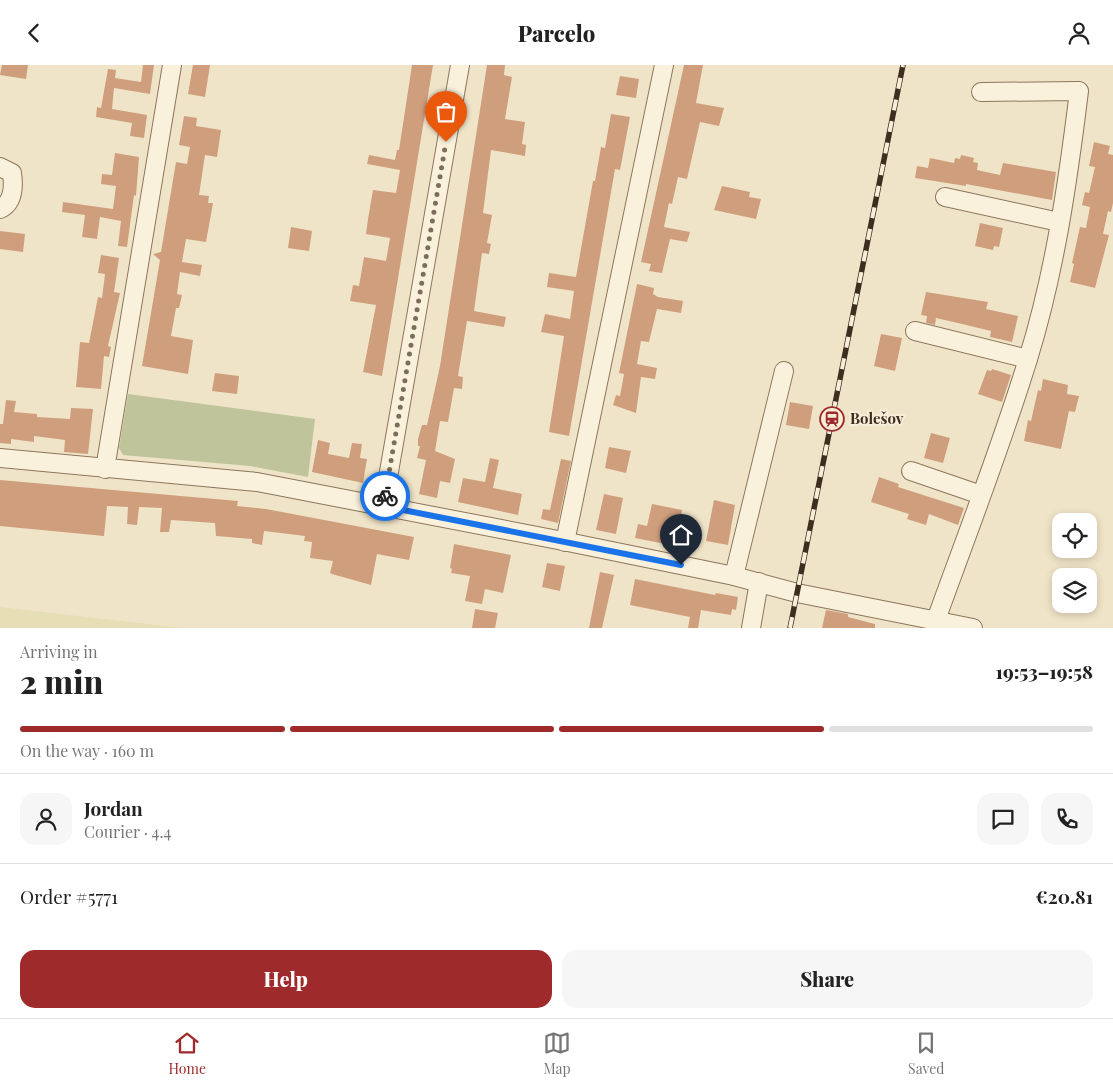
<!DOCTYPE html>
<html lang="en">
<head>
<meta charset="utf-8">
<style>
  body { margin:0; font-family:"Playfair Display",serif; background:#f6f6f6; color:#222; height:100vh; display:flex; flex-direction:column; font-size:19px; white-space:nowrap }
  * { box-sizing:border-box; margin:0 }
  p { font-size:16px; color:#767676 }
  .icon { flex:none; width:28px; height:28px; fill:none; stroke:currentColor; stroke-width:2; stroke-linecap:round; stroke-linejoin:round }
  .map { position:relative; height:563px; overflow:hidden }
  .side { display:flex; flex-direction:column; background:#fff; flex:1 }
  .side>* { flex:none }
  .buttons { position:absolute; left:1052px; top:448px; display:grid; gap:10px }
  .buttons a { display:grid; place-items:center; width:45px; height:45px; border-radius:10px; background:#fff; box-shadow:0 2px 8px #0003; font-size:25px }
  .pin { position:absolute; display:grid; place-items:center; width:42px; height:42px; color:#fff; margin:-51px -21px; border-radius:50% 50% 50% 0; rotate:-45deg; box-shadow:0 0 5px #0007 }
  .pin .icon { rotate:45deg }
  .courier { position:absolute; display:grid; place-items:center; width:50px; height:50px; margin:-25px; border:4px solid #1a73e8; border-radius:50%; background:#fff; color:#222; box-shadow:0 1px 6px #0007 }
  .headline em { font-style:normal; font-weight:800 }
  .headline div { display:flex; flex-direction:column-reverse }
  .headline { display:flex; align-items:center; justify-content:space-between; height:85px; padding:0 20px }
  h1 { font-size:32px; font-weight:800; line-height:38px }
  .bar { display:grid; grid-template-columns:repeat(4,1fr); gap:8px 5px; align-content:center; height:60px; padding:0 20px }
  .bar i { height:6px; border-radius:4px; background:#e0e0e0 }
  .bar .selected { background:#9e2a2b }
  .bar p { grid-column:span 4 }
  .line { display:flex; align-items:center; gap:12px; padding:0 20px; border-top:1px solid #e0e0e0 }
  .line div { flex:1 }
  .round { display:grid; place-items:center; flex:none; width:52px; height:52px; border-radius:15px; background:#f6f6f6 }
  .button { display:flex; gap:10px; margin-top:auto; padding:10px 20px }
  .button a { flex:1; height:58px; border-radius:15px; background:#9e2a2b; color:#fff; font-size:20px; font-weight:800; line-height:58px; text-align:center }
  .button a+a { background:#f6f6f6; color:#222 }
  header { display:flex; justify-content:space-between; align-items:center; height:65px; padding:0 20px; background:#fff; font-size:22px; font-weight:800 }
  .tabs { display:flex; justify-content:space-around; align-items:center; height:70px; border-top:1px solid #e0e0e0; background:#fff; font-size:14px; color:#767676 }
  .tabs a { display:grid; justify-items:center; gap:2px }
  .tabs .selected { color:#9e2a2b }
  .map>svg:first-child { display:block }
</style>
</head>
<body>
<header><svg class="icon" aria-label="back" viewBox="0 0 24 24"><path d="M15 5l-7 7 7 7"/></svg>Parcelo<svg class="icon" aria-label="person" viewBox="0 0 24 24"><circle cx="12" cy="8" r="4"/><path d="M4 21q1-7 8-7t8 7"/></svg></header>
<div class="map">
<svg width="1113" height="563" viewBox="0 0 1113 563">
  <rect width="100%" height="100%" fill="#f0e4c8"/>
  <polygon fill="#e6deb5" points="0,542 182,563 0,563"/>
  <polygon fill="#bfc49a" points="128,329 315,354 308,412 250,401 123,390 119,383"/>
  <g fill="#cf9f7d">
    <polygon points="2,0 28,0 26,14 0,10"/>
    <polygon points="143,0 154,0 150,29 114,23 112,44 147,50 144,73 130,71 132,58 96,52 97,42 101,43 108,4 116,5 115,13 141,17"/>
    <polygon points="193,0 210,0 205,32 188,29"/>
    <polygon points="412,0 433,0 382,311 363,307 376,240 350,236 353,220 359,221 364,192 386,196 390,173 366,169 368,154 373,125 396,128 400,105 367,99 369,90 395,95 397,85 399,85"/>
    <polygon points="487,0 505,0 504,10 512,12 505,54 525,57 522,79 526,80 525,91 491,85 483,148 492,150 487,178 491,179 489,189 482,188 474,246 506,252 504,262 467,256 458,311 463,312 462,324 454,323 448,357 440,356 435,386 455,394 450,418 440,416 437,433 419,429 426,395 417,393 420,381 418,381 418,374 422,360 427,360 440,301"/>
    <polygon points="684,0 703,0 696,38 724,43 719,61 700,57 687,114 678,112 672,139 669,138 664,162 690,167 687,177 670,174 662,208 649,206 651,199 641,197"/>
    <polygon points="620,11 639,14 636,33 616,30"/>
    <polygon points="611,49 630,52 620,105 615,104 569,371 549,367 564,271 541,267 545,249 570,254 574,226 547,222 549,208 576,212 593,116 595,116 601,82 605,83"/>
    <polygon points="184,51 197,53 196,61 221,65 217,92 205,90 199,130 209,131 208,138 213,138 206,177 186,174 182,197 202,200 200,211 180,207 177,229 182,230 179,243 176,243 171,271 193,275 188,309 142,301 160,195 153,189 161,187 176,97 187,99 190,82 179,80"/>
    <polygon points="1094,77 1110,81 1108,89 1113,90 1113,138 1111,147 1108,146 1103,169 1109,170 1095,223 1070,217 1074,199 1072,198 1080,162 1086,163 1090,142 1082,140 1085,127 1089,128 1095,102 1089,101"/>
    <polygon points="115,88 139,92 136,131 134,130 127,182 118,181 121,156 100,152 97,174 82,172 85,150 62,147 63,137 113,144 116,121 101,119 102,109 112,110"/>
    <polygon points="961,90 974,93 973,97 978,98 977,105 1000,110 1003,98 1056,107 1052,135 966,119 966,121 915,113 917,101 928,103 930,93 954,98 955,93 960,94"/>
    <polygon points="722,121 750,127 749,132 761,134 756,154 714,145"/>
    <polygon points="980,158 1003,163 999,182 994,181 993,185 975,181"/>
    <polygon points="291,162 312,166 309,186 288,183"/>
    <polygon points="0,166 25,169 23,187 0,184"/>
    <polygon points="101,190 119,193 114,227 120,228 108,281 111,282 109,292 104,291 101,324 76,322 80,277 89,278 98,232 102,233 105,209 98,208"/>
    <polygon points="637,219 654,223 653,229 658,232 683,236 681,248 657,244 649,277 641,276 637,299 657,303 655,314 641,312 636,348 613,340 616,330 620,331 624,309 619,308"/>
    <polygon points="926,227 988,237 986,244 1018,251 1012,277 990,272 991,266 958,258 936,253 935,260 926,258 927,251 921,250"/>
    <polygon points="881,269 902,273 895,306 874,301"/>
    <polygon points="992,304 1011,310 1002,337 978,329 987,305 991,306"/>
    <polygon points="215,308 239,311 237,329 212,326"/>
    <polygon points="1043,314 1068,320 1067,329 1079,331 1075,347 1069,346 1061,384 1024,376 1028,355 1031,356 1038,325 1041,326"/>
    <polygon points="6,335 16,336 14,347 37,349 37,352 70,354 71,343 93,344 88,389 64,387 65,375 34,371 34,377 11,374 11,379 0,378 0,359 3,359"/>
    <polygon points="790,337 813,341 809,364 786,360"/>
    <polygon points="931,368 950,373 943,398 924,393"/>
    <polygon points="318,375 330,378 328,389 349,393 352,378 362,379 360,393 367,394 363,418 312,407"/>
    <polygon points="609,382 631,386 626,408 605,403"/>
    <polygon points="490,393 499,395 493,423 522,429 518,450 458,437 463,413 485,417"/>
    <polygon points="561,394 571,396 558,458 541,454 543,444 550,445"/>
    <polygon points="879,412 899,419 898,422 964,443 958,460 929,449 926,460 907,454 909,449 871,437"/>
    <polygon points="0,415 238,436 237,441 266,444 414,472 409,495 377,489 371,520 332,509 330,508 333,496 310,493 312,477 304,476 305,471 264,466 262,480 252,478 252,474 216,471 215,458 171,455 169,467 160,467 162,443 139,442 137,460 127,459 128,442 107,441 104,471 0,461"/>
    <polygon points="604,429 623,433 616,469 596,465"/>
    <polygon points="714,435 735,440 728,480 706,476"/>
    <polygon points="652,439 682,445 679,462 695,466 691,484 635,473 638,459 647,461"/>
    <polygon points="454,479 511,490 503,528 485,524 482,539 465,536 470,511 451,508 452,504 450,503"/>
    <polygon points="547,498 565,501 560,526 542,522"/>
    <polygon points="600,507 614,510 602,563 589,563"/>
    <polygon points="635,514 715,530 716,528 738,532 736,545 732,544 731,550 701,545 698,563 688,563 690,552 630,540"/>
    <polygon points="475,544 498,548 495,563 472,563"/>
    <polygon points="826,545 848,549 848,552 875,559 875,563 822,563"/>
  </g>
  <g fill="none" stroke-linecap="round" stroke-linejoin="round">
    <g stroke="#8d765c" stroke-width="20">
      <g id="minor">
        <path d="M0 102 12 108C14 122 13 138 0 144"/>
        <polyline points="945,132 1059,157"/>
        <polyline points="915,266 1028,294"/>
        <polyline points="0,393 257,417 558,475 734,511 797,528 973,563"/>
        <polyline points="105,404 172,0"/>
        <polyline points="911,406 981,430"/>
        <polyline points="383,441 460,0"/>
        <polyline points="565,477 664,0"/>
        <polyline points="734,511 784,306"/>
        <path d="M936 555C967 469 1001 382 1028 294 1055 207 1068 116 1079 26L981 27"/>
        <polyline points="751,563 759,517"/>
      </g>
    </g>
    <use href="#minor" stroke="#faf1dc" stroke-width="18"/>
    <g stroke="#3d2e20" stroke-width="5.5">
      <polyline id="rail" points="790,563 903,0"/>
    </g>
    <use href="#rail" stroke="#f7eed8" stroke-width="4" stroke-dasharray="11" stroke-linecap="butt"/>
  </g>
  <g fill="none" stroke-linecap="round" stroke-linejoin="round">
    <polyline stroke="#7c6e5b" stroke-width="5" stroke-dasharray="0 9" points="385,431 446,77"/>
    <polyline stroke="#1a73e8" stroke-width="6" points="385,431 383,441 681,500"/>
  </g>
  <defs>
    <g id="station-ring" transform="scale(1.25)"><circle r="9.5" fill="#f7eed8" stroke="#9e2a2b" stroke-width="1.5"/><path d="M-3-6H3Q5-6 5-4V2Q5 4 3 4L4.5 6H3L1.5 4h-3L-3 6H-4.5L-3 4Q-5 4-5 2V-4Q-5-6-3-6ZM-3.5-4v3h7v-3ZM-3.5 1v1.5H-2V1ZM2 1v1.5H3.5V1Z" fill="#9e2a2b"/></g>
  </defs>
  <g fill-rule="evenodd">
    <use href="#station-ring" x="832" y="354"/>
  </g>
  <g text-anchor="middle" stroke-width="4" stroke-linejoin="round" paint-order="stroke">
    <g font-size="15" font-weight="bold" fill="#3d2e20" stroke="#f7eed8" text-anchor="start">
      <text x="850" y="359">Bolešov</text>
    </g>
  </g>
</svg>
<div class="buttons">
<a><svg class="icon" aria-label="locate" viewBox="0 0 24 24"><circle cx="12" cy="12" r="6"/><path d="M12 2v4M12 18v4M2 12h4M18 12h4"/></svg></a>
<a><svg class="icon" aria-label="layers" viewBox="0 0 24 24"><path d="M12 4l9 5-9 5-9-5zM3 14l9 5 9-5"/></svg></a>
</div>
<div class="pin" style="left:446px;top:77px;background:#ea580c"><svg class="icon" aria-label="bag" viewBox="0 0 24 24"><path d="M5 8h14l-1 12H6zM9 8a3 3 0 0 1 6 0"/></svg></div>
<div class="pin" style="left:681px;top:500px;background:#1f2937"><svg class="icon" aria-label="home" viewBox="0 0 24 24"><path d="M3 11l9-7 9 7M6 9v11h12V9"/></svg></div>
<div class="courier" style="left:385px;top:431px"><svg class="icon" aria-label="bike" viewBox="0 0 24 24"><circle cx="6" cy="16" r="4"/><circle cx="18" cy="16" r="4"/><path d="M6 16l4-8h5l3 8M10 8l3 8H6M13 5h3"/></svg></div>
</div>
<section class="side">
<div class="headline"><div><h1>2 min</h1><p>Arriving in</p></div><em>19:53–19:58</em></div>
<div class="bar"><i class="selected"></i><i class="selected"></i><i class="selected"></i><i></i><p>On the way · 160 m</p></div>
<div class="line" style="height:90px"><a class="round"><svg class="icon" aria-label="person" viewBox="0 0 24 24"><circle cx="12" cy="8" r="4"/><path d="M4 21q1-7 8-7t8 7"/></svg></a><div><b>Jordan</b><p>Courier · 4.4</p></div><a class="round"><svg class="icon" aria-label="chat" viewBox="0 0 24 24"><path d="M4 5h16v11H9l-5 4z"/></svg></a><a class="round"><svg class="icon" aria-label="phone" viewBox="0 0 24 24"><path d="M5 4h4l2 5-3 2q2 4 5 5l2-3 5 2v4C11 20 4 13 5 4z"/></svg></a></div>
<div class="line" style="height:65px"><div>Order #5771</div><b>€20.81</b></div>
<div class="button"><a>Help</a><a>Share</a></div>
</section>
<nav class="tabs">
<a class="selected"><svg class="icon" aria-label="home" viewBox="0 0 24 24"><path d="M3 11l9-7 9 7M6 9v11h12V9"/></svg>Home</a>
<a><svg class="icon" aria-label="map" viewBox="0 0 24 24"><path d="M3 6l6-2 6 2 6-2v14l-6 2-6-2-6 2zM9 4v14M15 6v14"/></svg>Map</a>
<a><svg class="icon" aria-label="saved" viewBox="0 0 24 24"><path d="M7 4h10v16l-5-4-5 4z"/></svg>Saved</a>
</nav>
</body>
</html>
